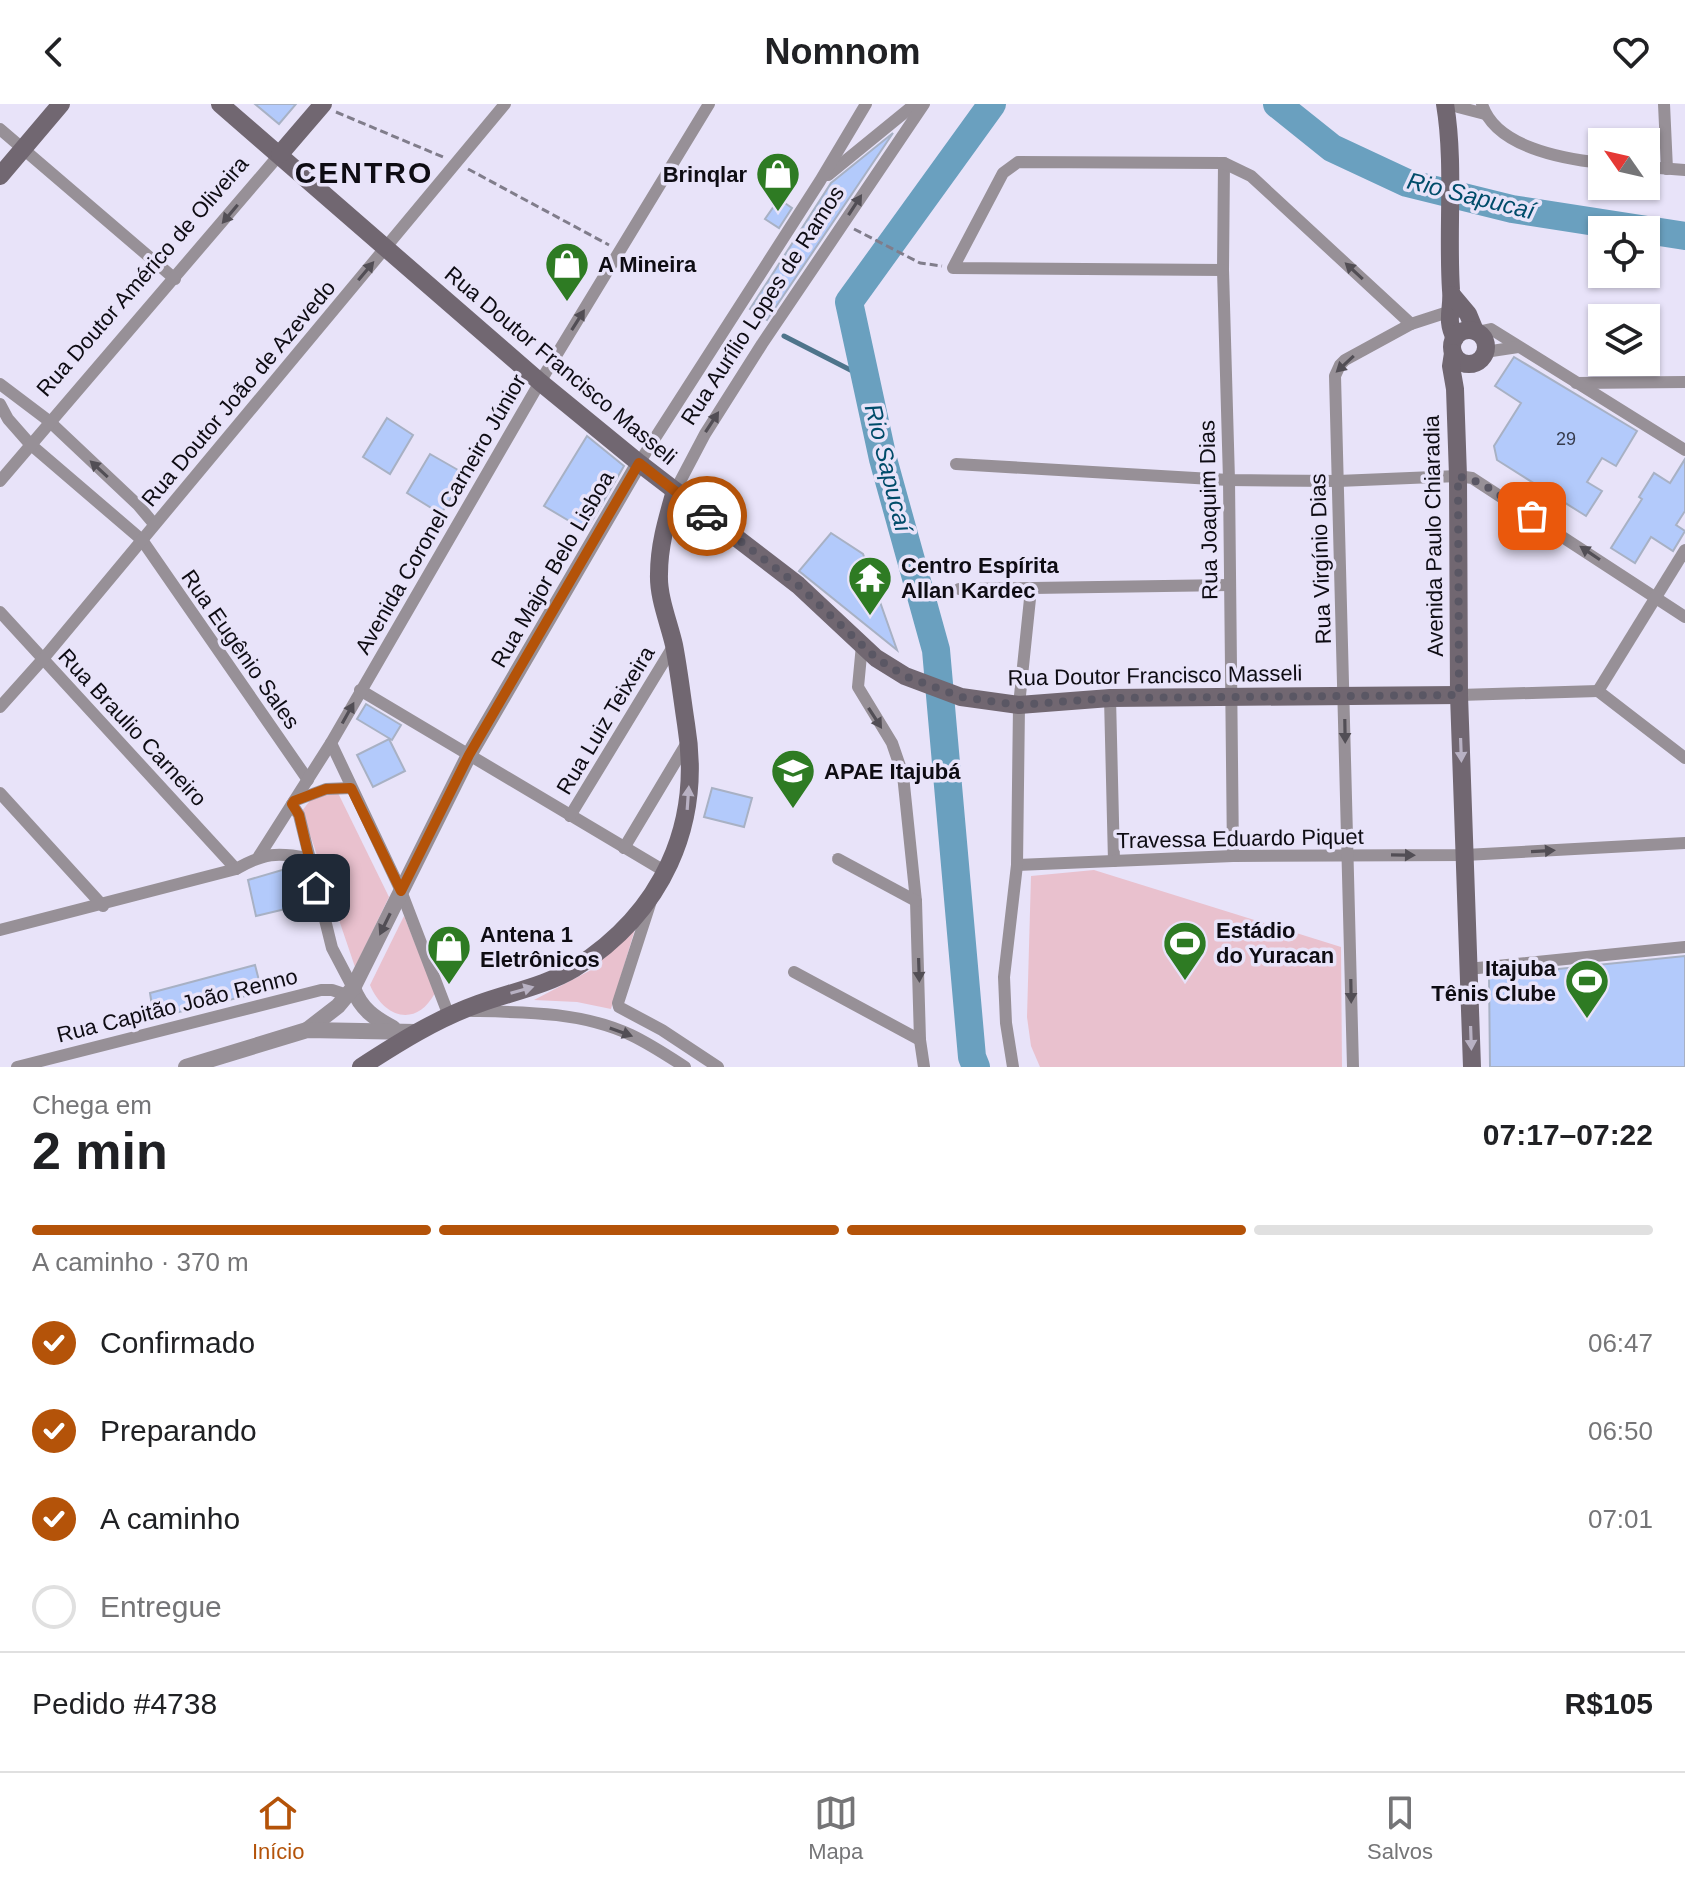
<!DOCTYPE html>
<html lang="pt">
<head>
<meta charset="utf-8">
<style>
  body { margin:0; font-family:Arial,sans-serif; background:#f2f2f2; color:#202124; height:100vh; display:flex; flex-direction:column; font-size:30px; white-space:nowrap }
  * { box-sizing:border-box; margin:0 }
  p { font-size:26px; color:#757577 }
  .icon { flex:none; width:44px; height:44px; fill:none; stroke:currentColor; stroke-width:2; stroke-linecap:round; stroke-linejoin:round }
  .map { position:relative; height:963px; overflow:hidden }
  .details { display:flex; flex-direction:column; background:#fff; flex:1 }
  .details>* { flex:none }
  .needle { width:52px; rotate:304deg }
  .fabs { position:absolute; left:1588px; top:24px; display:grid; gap:16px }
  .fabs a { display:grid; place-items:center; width:72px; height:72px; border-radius:0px; background:#fff; box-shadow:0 2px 6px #0004; font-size:40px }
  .pin { position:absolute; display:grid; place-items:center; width:68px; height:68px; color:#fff; margin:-34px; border-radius:16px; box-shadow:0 4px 12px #0006 }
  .courier { position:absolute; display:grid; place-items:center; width:80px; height:80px; margin:-40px; border:6px solid #b45309; border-radius:50%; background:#fff; color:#222; box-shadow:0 2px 10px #0007 }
  .overview em { font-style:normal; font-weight:700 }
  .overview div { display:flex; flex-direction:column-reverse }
  .overview { display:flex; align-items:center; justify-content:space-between; height:136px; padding:0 32px }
  h1 { font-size:52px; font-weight:700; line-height:60px }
  .bar { display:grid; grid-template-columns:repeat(4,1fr); gap:12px 8px; align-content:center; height:96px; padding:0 32px }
  .bar i { height:10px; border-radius:6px; background:#e0e0e0 }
  .bar .current { background:#b45309 }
  .bar p { grid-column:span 4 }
  .line { display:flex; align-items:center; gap:20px; padding:0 32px; border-top:2px solid #e0e0e0 }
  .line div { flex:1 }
  ol { padding:0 32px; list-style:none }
  li { display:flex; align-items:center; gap:24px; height:88px }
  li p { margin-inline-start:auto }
  li .icon { padding:8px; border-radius:50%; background:#b45309; color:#fff; stroke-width:4 }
  li:last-child { color:#757577 }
  li i { width:44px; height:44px; border:4px solid #e0e0e0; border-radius:50% }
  header { display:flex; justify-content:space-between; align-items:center; height:104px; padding:0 32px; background:#fff; font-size:36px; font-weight:700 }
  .tabs { display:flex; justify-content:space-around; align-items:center; height:112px; border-top:2px solid #e0e0e0; background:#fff; font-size:22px; color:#757577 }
  .tabs a { display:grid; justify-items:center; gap:4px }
  .tabs .current { color:#b45309 }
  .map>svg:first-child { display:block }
</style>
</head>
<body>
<header><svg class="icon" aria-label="back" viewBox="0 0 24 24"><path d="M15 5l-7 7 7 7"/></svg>Nomnom<svg class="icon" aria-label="heart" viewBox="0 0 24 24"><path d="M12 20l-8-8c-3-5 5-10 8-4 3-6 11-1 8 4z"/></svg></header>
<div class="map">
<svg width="1685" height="963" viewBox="0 0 1685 963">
  <rect width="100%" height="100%" fill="#e8e3f9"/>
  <g fill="#e9c1ce">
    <polygon points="338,689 389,793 355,863 302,707 315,690"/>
    <polygon points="1094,766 1341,843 1342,963 1040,963 1031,942 1027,913 1031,772"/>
    <path d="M404 812 435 889C416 924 384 914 370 881Z"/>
    <polygon points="635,825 611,905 577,898 534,896 591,866"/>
  </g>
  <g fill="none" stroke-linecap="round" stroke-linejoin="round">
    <polyline stroke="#4e748b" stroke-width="5" points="784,232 866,274"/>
    <g stroke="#6aa0bf" stroke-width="28">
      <polyline points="1277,0 1332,44 1407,79 1512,105 1685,132"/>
      <polyline points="976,963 972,953 936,546 883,355 849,198 992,0"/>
    </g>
  </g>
  <g fill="#b3cafb" stroke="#a8b1c4" stroke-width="2">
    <polygon points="255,0 296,0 279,20"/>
    <polygon points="893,29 767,216 750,205 831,79"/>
    <polygon points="779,95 792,104 779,124 765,115"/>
    <polygon points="1514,253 1637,327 1616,362 1602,354 1587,378 1602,387 1586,412 1497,356 1494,342 1521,299 1495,282"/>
    <polygon points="387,314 413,331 390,370 363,353"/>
    <polygon points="587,332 624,362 586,427 544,402"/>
    <polygon points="430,350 465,370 441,410 407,389"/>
    <polygon points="1685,355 1685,407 1676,421 1685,427 1673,447 1651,433 1635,459 1611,444 1642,395 1639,393 1654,369 1670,379"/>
    <polygon points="831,429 863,450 897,546 799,467"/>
    <polygon points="366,600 401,621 392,636 357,615"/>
    <polygon points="389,635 405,667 373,683 357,651"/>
    <polygon points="712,684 752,694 744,723 704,713"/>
    <polygon points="289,764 298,802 256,812 248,776"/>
    <polygon points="1685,852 1685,963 1490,963 1489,872"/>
    <polygon points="255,861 262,888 154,914 150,889"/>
  </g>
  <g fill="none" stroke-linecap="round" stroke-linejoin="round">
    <g stroke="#807d8b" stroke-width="3" stroke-dasharray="8 4" stroke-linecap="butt">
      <polyline points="336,8 443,53"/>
      <polyline points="468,65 609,141"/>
      <polyline points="854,125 920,159 942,162"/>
    </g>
    <g stroke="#979097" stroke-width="12">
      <path d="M1482 0C1495 43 1563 55 1602 59"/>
      <polyline points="1664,0 1667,65"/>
      <polyline points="1458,3 1485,10"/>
      <polyline points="0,25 175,175"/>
      <polyline points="1224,59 1223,166 1229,376 1233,752"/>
      <polyline points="1646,63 1685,66"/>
      <polyline points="828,71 915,0"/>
      <polyline points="1223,166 953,164 1003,69 1018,58 1224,59 1251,72 1411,220"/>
      <polyline points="1477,228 1491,225 1685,346"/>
      <polyline points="1485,248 1518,243"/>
      <polyline points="1576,279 1685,278"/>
      <polyline points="0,280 49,317 138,401 154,420"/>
      <polyline points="0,300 8,315 30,340 142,436 308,676"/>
      <polyline points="639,359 820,77 866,0"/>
      <polyline points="956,360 1229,376 1338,377 1458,372 1472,374 1685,513"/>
      <polyline points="0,377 280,50"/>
      <polyline points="675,387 705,330 762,240 924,0"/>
      <polyline points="959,485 1230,481"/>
      <polyline points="0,508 236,765"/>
      <polyline points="862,541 858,583 892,639 903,671 916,797 920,936 924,963"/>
      <polyline points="360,586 666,768"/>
      <polyline points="1598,587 1685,446"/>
      <polyline points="1598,587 1685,654"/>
      <polyline points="1459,591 1598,587"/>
      <polyline points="1110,594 1114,757"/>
      <polyline points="0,603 43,555 505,0"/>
      <polyline points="331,639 401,787 449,912"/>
      <polyline points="0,689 103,802"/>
      <polyline points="294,697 326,685 351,684"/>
      <polyline points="292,700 299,711 332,844 353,884"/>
      <polyline points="570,712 674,541"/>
      <polyline points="624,744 688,637"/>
      <polyline points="259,752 331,639 540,278 709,0"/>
      <polyline points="838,755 916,797"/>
      <polyline points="1017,761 1233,752 1465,751 1685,739"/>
      <polyline points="651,797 618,899 619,903 662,926 718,963"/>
      <path d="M0 826 236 765C264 749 277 748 308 754"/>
      <polyline points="1468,865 1685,843"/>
      <polyline points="794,868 920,936"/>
      <path d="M472 907C526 908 582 908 631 931 650 940 668 952 685 963"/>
      <polyline points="17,963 321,886 332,886 347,891"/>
      <polyline points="1013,963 1006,919 1004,873 1017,761 1019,601 1031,485"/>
      <polyline points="1353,963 1335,272 1340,261 1345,256 1411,220 1448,208"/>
    </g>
    <g stroke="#979097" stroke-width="16">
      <path d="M353 884C361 905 374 914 393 924"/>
      <polyline points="307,926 338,902 353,884 469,651 639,359"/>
      <polyline points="186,963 307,926 416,928"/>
    </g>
    <g stroke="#716771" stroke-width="18">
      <polyline points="220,0 540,278 639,359 798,481 876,554 905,572 961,593 1019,601 1110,594 1459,591"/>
      <path d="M1445 0C1455 59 1447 125 1451 186 1453 204 1445 216 1455 234"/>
      <polyline points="280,50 323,0"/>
      <polyline points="0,72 61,0"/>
      <polyline points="1452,191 1468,210 1475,227"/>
      <circle cx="1469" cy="243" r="17"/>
      <polyline points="1453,249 1451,262 1455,285 1458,372 1459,591 1472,963"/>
      <path d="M361 963C398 939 436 915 478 900 511 888 545 882 575 864 662 809 703 721 686 620 682 594 679 567 674 541 669 519 658 493 659 470 659 441 667 415 675 387"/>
    </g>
  </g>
  <defs><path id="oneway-solid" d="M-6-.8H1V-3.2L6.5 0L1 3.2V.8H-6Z" transform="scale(2)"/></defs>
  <g fill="#524e55">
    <use href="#oneway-solid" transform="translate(855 101) rotate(-57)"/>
    <use href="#oneway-solid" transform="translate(230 110) rotate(130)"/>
    <use href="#oneway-solid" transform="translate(366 167) rotate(-50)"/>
    <use href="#oneway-solid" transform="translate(1354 167) rotate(-137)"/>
    <use href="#oneway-solid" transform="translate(578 216) rotate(-58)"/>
    <use href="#oneway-solid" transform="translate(1345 260) rotate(137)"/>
    <use href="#oneway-solid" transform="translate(712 318) rotate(-57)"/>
    <use href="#oneway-solid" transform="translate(99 365) rotate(-137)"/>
    <use href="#oneway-solid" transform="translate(1590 449) rotate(-146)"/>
    <use href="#oneway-solid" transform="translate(348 609) rotate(-61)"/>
    <use href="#oneway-solid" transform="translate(875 614) rotate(57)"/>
    <use href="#oneway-solid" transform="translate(1345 627) rotate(89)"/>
    <use href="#oneway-solid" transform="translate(1543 747) rotate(-3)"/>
    <use href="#oneway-solid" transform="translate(1403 751) rotate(1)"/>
    <use href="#oneway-solid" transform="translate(385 820) rotate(116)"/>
    <use href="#oneway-solid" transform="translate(919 866) rotate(88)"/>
    <use href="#oneway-solid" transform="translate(1351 887) rotate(89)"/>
    <use href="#oneway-solid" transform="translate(621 928) rotate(20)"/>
  </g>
  <g fill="#b8b1c3">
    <use href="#oneway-solid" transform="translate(1461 646) rotate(88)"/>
    <use href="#oneway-solid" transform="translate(688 694) rotate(-86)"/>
    <use href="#oneway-solid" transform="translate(522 886) rotate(-16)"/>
    <use href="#oneway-solid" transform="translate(1471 934) rotate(88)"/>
  </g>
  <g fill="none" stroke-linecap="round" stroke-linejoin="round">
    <polyline stroke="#5a5764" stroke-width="8" stroke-dasharray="0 14.4" points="707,412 798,481 876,554 905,572 961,593 1019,601 1110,594 1459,591 1458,372 1481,379 1532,412"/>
    <polyline stroke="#b45309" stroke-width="10" points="316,784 299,711 292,700 294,697 326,685 351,684 401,787 469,651 639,359 707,412"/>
  </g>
  <defs>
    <g id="shop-pin" transform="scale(2.3)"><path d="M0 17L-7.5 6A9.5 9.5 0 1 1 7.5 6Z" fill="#2e7b23" stroke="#e8e3f9"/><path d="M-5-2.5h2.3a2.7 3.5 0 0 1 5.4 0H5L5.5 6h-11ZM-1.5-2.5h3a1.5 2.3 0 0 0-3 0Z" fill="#fff"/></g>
    <g id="temple-pin" transform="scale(2.3)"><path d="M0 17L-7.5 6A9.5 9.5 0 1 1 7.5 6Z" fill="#2e7b23" stroke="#e8e3f9"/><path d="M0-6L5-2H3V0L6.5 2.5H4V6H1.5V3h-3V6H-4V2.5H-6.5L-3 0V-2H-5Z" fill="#fff"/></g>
    <g id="school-pin" transform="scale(2.3)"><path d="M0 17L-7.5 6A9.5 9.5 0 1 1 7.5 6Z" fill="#2e7b23" stroke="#e8e3f9"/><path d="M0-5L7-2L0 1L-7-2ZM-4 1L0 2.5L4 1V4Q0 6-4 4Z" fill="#fff"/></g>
    <g id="stadium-pin" transform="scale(2.3)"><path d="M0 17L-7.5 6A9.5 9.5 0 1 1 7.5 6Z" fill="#2e7b23" stroke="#e8e3f9"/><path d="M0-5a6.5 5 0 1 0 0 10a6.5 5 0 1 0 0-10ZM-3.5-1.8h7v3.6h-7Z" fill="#fff"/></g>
  </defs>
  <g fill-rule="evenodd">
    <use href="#shop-pin" x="778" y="70"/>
    <use href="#shop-pin" x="567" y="160"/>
    <use href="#temple-pin" x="870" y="474"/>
    <use href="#school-pin" x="793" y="667"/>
    <use href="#stadium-pin" x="1185" y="839"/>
    <use href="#shop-pin" x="449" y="843"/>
    <use href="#stadium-pin" x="1587" y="877"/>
  </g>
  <g text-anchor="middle" stroke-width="7" stroke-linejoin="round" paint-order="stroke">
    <g font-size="18" fill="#373c4d">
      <text x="1566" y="341">29</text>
    </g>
    <g font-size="22" font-weight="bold" fill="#0e0c13" stroke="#e8e3f9" text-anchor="start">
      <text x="747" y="78" text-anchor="end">Brinqlar</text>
      <text x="598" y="168">A Mineira</text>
      <text x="901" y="469">Centro Espírita<tspan x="901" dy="25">Allan Kardec</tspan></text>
      <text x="824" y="675">APAE Itajubá</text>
      <text x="1216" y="834">Estádio<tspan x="1216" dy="25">do Yuracan</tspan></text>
      <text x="480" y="838">Antena 1<tspan x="480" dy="25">Eletrônicos</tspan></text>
      <text x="1556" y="872" text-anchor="end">Itajuba<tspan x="1556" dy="25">Tênis Clube</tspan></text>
    </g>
    <g font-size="22" fill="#0e0c13" stroke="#e8e3f9">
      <text transform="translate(142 172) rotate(-49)" y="8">Rua Doutor Américo de Oliveira</text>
      <text transform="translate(762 201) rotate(-57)" y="8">Rua Aurílio Lopes de Ramos</text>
      <text transform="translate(561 261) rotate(40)" y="8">Rua Doutor Francisco Masseli</text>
      <text transform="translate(238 289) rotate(-50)" y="8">Rua Doutor João de Azevedo</text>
      <text transform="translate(1208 406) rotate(-91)" y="8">Rua Joaquim Dias</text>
      <text transform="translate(440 410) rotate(-60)" y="8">Avenida Coronel Carneiro Júnior</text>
      <text transform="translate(1433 432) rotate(-91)" y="8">Avenida Paulo Chiaradia</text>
      <text transform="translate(1320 455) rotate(-92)" y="8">Rua Virgínio Dias</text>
      <text transform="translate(552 465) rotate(-60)" y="8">Rua Major Belo Lisboa</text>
      <text transform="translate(241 545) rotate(55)" y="8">Rua Eugênio Sales</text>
      <text transform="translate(1155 571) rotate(-1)" y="8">Rua Doutor Francisco Masseli</text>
      <text transform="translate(605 616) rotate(-59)" y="8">Rua Luiz Teixeira</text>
      <text transform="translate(133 623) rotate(47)" y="8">Rua Braulio Carneiro</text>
      <text transform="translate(1240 734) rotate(-1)" y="8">Travessa Eduardo Piquet</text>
      <text transform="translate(177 901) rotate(-14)" y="8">Rua Capitão João Renno</text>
    </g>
    <g font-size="24" font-style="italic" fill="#004c6a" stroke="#e8e3f9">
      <text transform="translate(1471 92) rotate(14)" y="8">Rio Sapucaí</text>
      <text transform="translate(888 364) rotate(76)" y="8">Rio Sapucaí</text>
    </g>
    <g font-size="30" font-weight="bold" letter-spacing="2" fill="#0e0c13" stroke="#e8e3f9">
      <text x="364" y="79">CENTRO</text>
    </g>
  </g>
</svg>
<div class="fabs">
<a><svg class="needle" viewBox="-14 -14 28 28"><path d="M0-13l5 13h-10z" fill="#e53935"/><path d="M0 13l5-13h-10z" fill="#757577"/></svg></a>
<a><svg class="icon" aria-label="locate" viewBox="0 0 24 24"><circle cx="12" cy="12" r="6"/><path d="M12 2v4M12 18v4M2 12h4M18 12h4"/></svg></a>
<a><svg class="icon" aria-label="layers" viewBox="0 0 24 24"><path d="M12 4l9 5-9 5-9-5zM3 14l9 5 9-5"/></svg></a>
</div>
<div class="pin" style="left:1532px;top:412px;background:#ea580c"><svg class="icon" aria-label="bag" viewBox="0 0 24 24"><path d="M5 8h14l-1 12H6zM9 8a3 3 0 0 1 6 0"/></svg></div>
<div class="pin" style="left:316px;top:784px;background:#1f2937"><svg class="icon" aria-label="home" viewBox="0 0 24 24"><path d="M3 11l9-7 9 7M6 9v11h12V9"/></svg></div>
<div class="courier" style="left:707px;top:412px"><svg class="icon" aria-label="car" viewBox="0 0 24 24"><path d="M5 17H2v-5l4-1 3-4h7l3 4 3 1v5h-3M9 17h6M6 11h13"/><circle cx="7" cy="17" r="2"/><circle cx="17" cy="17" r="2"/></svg></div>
</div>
<section class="details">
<div class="overview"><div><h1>2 min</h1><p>Chega em</p></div><em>07:17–07:22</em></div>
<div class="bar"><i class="current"></i><i class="current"></i><i class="current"></i><i></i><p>A caminho · 370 m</p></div>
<ol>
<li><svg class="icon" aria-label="check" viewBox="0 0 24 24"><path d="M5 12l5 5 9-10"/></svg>Confirmado<p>06:47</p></li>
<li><svg class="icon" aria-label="check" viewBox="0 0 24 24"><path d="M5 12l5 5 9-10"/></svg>Preparando<p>06:50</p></li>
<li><svg class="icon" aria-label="check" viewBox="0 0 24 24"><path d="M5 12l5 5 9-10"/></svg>A caminho<p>07:01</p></li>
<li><i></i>Entregue</li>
</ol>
<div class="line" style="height:104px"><div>Pedido #4738</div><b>R$105</b></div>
</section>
<nav class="tabs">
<a class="current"><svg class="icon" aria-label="home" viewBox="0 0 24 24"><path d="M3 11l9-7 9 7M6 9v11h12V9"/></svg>Início</a>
<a><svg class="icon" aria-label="map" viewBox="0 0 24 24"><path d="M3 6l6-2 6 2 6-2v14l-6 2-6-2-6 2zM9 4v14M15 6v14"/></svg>Mapa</a>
<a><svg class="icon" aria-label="saved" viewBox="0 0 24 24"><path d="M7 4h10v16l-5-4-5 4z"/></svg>Salvos</a>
</nav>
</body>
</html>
